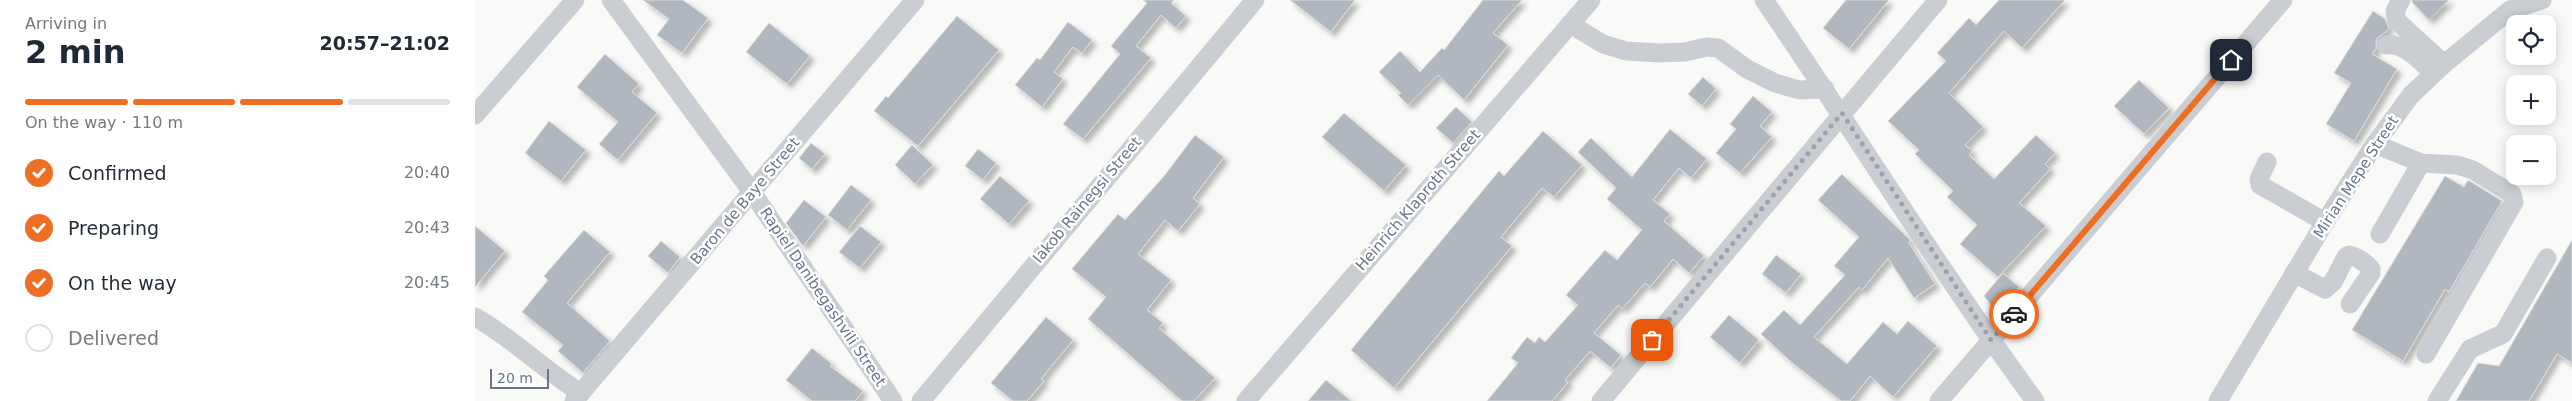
<!DOCTYPE html>
<html lang="en">
<head>
<meta charset="utf-8">
<style>
  body { margin:0; font-family:"DejaVu Sans",sans-serif; background:#f2f2f3; color:#1f2937; height:100vh; display:flex; flex-direction:column; font-size:19px; white-space:nowrap }
  * { box-sizing:border-box; margin:0 }
  p { font-size:16px; color:#747a83 }
  .icon { flex:none; width:28px; height:28px; fill:none; stroke:currentColor; stroke-width:2; stroke-linecap:round; stroke-linejoin:round }
  .map { position:relative; flex:1; overflow:hidden }
  .drawer { display:flex; flex-direction:column; background:#fff; width:475px }
  .drawer>* { flex:none }
  .buttons { position:absolute; left:2031px; top:15px; display:grid; gap:10px }
  .buttons a { display:grid; place-items:center; width:50px; height:50px; border-radius:10px; background:#fff; box-shadow:0 2px 12px #0003; font-size:25px }
  .scale { position:absolute; left:15px; bottom:12px; width:59px; box-sizing:border-box; padding-left:5px; border:2px solid #67768a; border-top:0; font-size:14px; line-height:18px; white-space:nowrap; color:#67768a; -webkit-text-stroke:4px #fff; paint-order:stroke }
  .pin { position:absolute; display:grid; place-items:center; width:42px; height:42px; color:#fff; margin:-21px; border-radius:10px; box-shadow:0 2px 8px #0006 }
  .courier { position:absolute; display:grid; place-items:center; width:50px; height:50px; margin:-25px; border:4px solid #ee6f23; border-radius:50%; background:#fff; color:#222; box-shadow:0 1px 6px #0007 }
  .headline em { font-style:normal; font-weight:800 }
  .headline div { display:flex; flex-direction:column-reverse }
  .headline { display:flex; align-items:center; justify-content:space-between; height:85px; padding:0 25px }
  h1 { font-size:32px; font-weight:800; line-height:38px }
  .bar { display:grid; grid-template-columns:repeat(4,1fr); gap:8px 5px; align-content:center; height:60px; padding:0 25px }
  .bar i { height:6px; border-radius:4px; background:#e0e1e3 }
  .bar .active { background:#ee6f23 }
  .bar p { grid-column:span 4 }
  ol { padding:0 25px; list-style:none }
  li { display:flex; align-items:center; gap:15px; height:55px }
  li p { margin-inline-start:auto }
  li .icon { padding:5px; border-radius:50%; background:#ee6f23; color:#fff; stroke-width:4 }
  li:last-child { color:#747a83 }
  li i { width:28px; height:28px; border:2px solid #e0e1e3; border-radius:50% }
  main { display:flex; flex:1; min-height:0 }
  .map>svg:first-child { display:block }
</style>
</head>
<body>
<main>
<section class="drawer">
<div class="headline"><div><h1>2 min</h1><p>Arriving in</p></div><em>20:57–21:02</em></div>
<div class="bar"><i class="active"></i><i class="active"></i><i class="active"></i><i></i><p>On the way · 110 m</p></div>
<ol>
<li><svg class="icon" aria-label="check" viewBox="0 0 24 24"><path d="M5 12l5 5 9-10"/></svg>Confirmed<p>20:40</p></li>
<li><svg class="icon" aria-label="check" viewBox="0 0 24 24"><path d="M5 12l5 5 9-10"/></svg>Preparing<p>20:43</p></li>
<li><svg class="icon" aria-label="check" viewBox="0 0 24 24"><path d="M5 12l5 5 9-10"/></svg>On the way<p>20:45</p></li>
<li><i></i>Delivered</li>
</ol>
</section>
<div class="map">
<svg width="2097" height="401" viewBox="0 0 2097 401">
  <defs>
    <filter id="shadow"><feDropShadow dx="4.5" dy="4.5" stdDeviation="2.5" flood-color="#0004"/></filter>
  </defs>
  <rect width="100%" height="100%" fill="#f9faf7"/>
  <g fill="#b0b7bf" stroke="#dbdcda" filter="url(#shadow)">
    <polygon points="168,0 208,0 233,18 207,53 182,35 194,19"/>
    <polygon points="668,0 699,0 696,3 711,16 701,28 686,15 661,46 676,58 608,139 588,124 645,54 636,46 672,3"/>
    <polygon points="815,0 880,0 856,32"/>
    <polygon points="1008,0 1047,0 1018,33 1033,45 989,100 963,75 933,105 923,95 926,93 904,72 925,51 945,72 967,48 969,50"/>
    <polygon points="1371,0 1414,0 1374,49 1348,28"/>
    <polygon points="1524,0 1590,0 1547,48 1529,31 1474,93 1508,127 1490,145 1497,151 1494,155 1519,179 1561,135 1580,153 1570,164 1575,169 1544,203 1571,226 1523,277 1485,244 1502,225 1472,197 1478,191 1440,154 1444,150 1413,121 1471,61 1462,53 1494,18 1501,25"/>
    <polygon points="1937,0 1974,0 1954,20 1937,2"/>
    <polygon points="1898,11 1910,19 1914,29 1901,39 1901,49 1897,54 1922,69 1879,141 1851,124 1876,83 1859,73"/>
    <polygon points="482,16 524,50 443,146 399,111 411,96 413,98"/>
    <polygon points="593,22 617,40 607,53 598,47 579,72 588,79 567,107 540,85 562,58 565,60"/>
    <polygon points="294,23 335,56 312,84 271,52"/>
    <polygon points="130,54 164,84 157,92 182,113 143,160 124,144 143,122 102,87"/>
    <polygon points="1228,77 1241,89 1227,106 1213,94"/>
    <polygon points="1664,80 1694,108 1669,134 1639,106"/>
    <polygon points="1278,96 1297,112 1285,126 1297,137 1265,173 1241,153 1261,129 1255,124"/>
    <polygon points="981,107 997,122 978,143 961,128"/>
    <polygon points="869,113 931,165 909,191 847,137"/>
    <polygon points="74,121 111,150 86,181 50,153"/>
    <polygon points="1195,129 1232,159 1216,178 1204,168 1178,200 1195,214 1189,221 1229,256 1214,273 1198,259 1175,287 1170,283 1147,309 1143,305 1119,333 1146,355 1136,368 1115,351 1090,380 1093,382 1077,401 1012,401 1043,363 1036,358 1052,337 1060,343 1064,337 1070,342 1103,305 1091,295 1130,250 1142,260 1167,230 1132,199 1141,188 1103,152 1116,138 1157,177"/>
    <polygon points="1068,131 1107,165 1079,197 1067,188 1026,237 1037,246 919,388 876,350 1024,171 1029,176"/>
    <polygon points="720,135 749,157 718,198 725,204 703,231 690,220 663,254 696,280 672,310 688,323 684,328 740,378 719,401 707,401 613,319 631,297 597,269 643,214 650,220 690,175"/>
    <polygon points="336,143 350,154 337,169 324,158"/>
    <polygon points="437,145 458,165 440,184 420,165"/>
    <polygon points="503,149 521,163 508,180 490,166"/>
    <polygon points="1367,174 1435,240 1434,243 1460,284 1439,298 1413,258 1387,290 1384,287 1339,337 1372,364 1408,322 1422,334 1433,321 1462,346 1418,397 1395,376 1375,401 1366,401 1315,361 1286,334 1309,310 1325,325 1370,275 1359,266 1384,237 1343,200"/>
    <polygon points="525,176 554,201 534,224 505,199"/>
    <polygon points="1970,176 1989,187 1993,180 2027,201 1974,292 1970,289 1928,361 1877,330"/>
    <polygon points="376,185 396,200 372,230 353,215"/>
    <polygon points="329,200 351,217 328,246 311,223"/>
    <polygon points="0,226 30,251 0,287"/>
    <polygon points="385,226 406,242 385,268 364,252"/>
    <polygon points="109,230 135,252 92,303 135,341 108,373 83,351 88,345 47,312 73,280 69,276"/>
    <polygon points="2097,240 2097,363 2082,354 2054,401 1981,401 2003,363 2024,366"/>
    <polygon points="186,241 205,257 193,273 173,256"/>
    <polygon points="1301,255 1326,274 1311,293 1287,274"/>
    <polygon points="1528,273 1544,287 1522,313 1509,296"/>
    <polygon points="1254,315 1284,340 1265,363 1235,337"/>
    <polygon points="571,317 598,340 566,379 569,381 552,401 538,401 516,383"/>
    <polygon points="337,348 357,364 355,366 388,391 380,401 337,401 311,380"/>
    <polygon points="851,380 876,401 833,401"/>
  </g>
  <g fill="none" stroke-linecap="round" stroke-linejoin="round">
    <g stroke="#cacdd1" stroke-width="19">
      <polyline points="136,0 277,192 418,401"/>
      <path d="M1289 0C1380 133 1465 271 1560 401"/>
      <polyline points="1926,0 1920,11 1922,21 1969,64"/>
      <polyline points="1095,24 1128,44 1151,51 1184,53 1210,52 1232,47 1243,48 1272,69 1300,83 1324,90 1350,89"/>
      <path d="M1911 45C1930 42 1946 62 1958 73"/>
      <polyline points="0,115 100,0"/>
      <polyline points="1900,144 1946,163 1982,165 1998,170 2037,194 2039,202 1951,354"/>
      <polyline points="1792,162 1784,179 1785,185 1850,222"/>
      <polyline points="1905,234 1946,163"/>
      <path d="M1819 273 1850 289 1858 282 1871 257 1874 255C1882 257 1890 262 1896 269V273L1875 304"/>
      <path d="M0 317C39 339 69 370 106 393"/>
      <polyline points="99,401 440,0"/>
      <polyline points="446,401 780,0"/>
      <polyline points="771,401 1116,0"/>
      <polyline points="1126,401 1463,0"/>
      <polyline points="1464,401 1808,0"/>
      <polyline points="1743,401 1850,222 1900,144 1936,95 1969,64 2035,10 2067,0"/>
      <polyline points="1962,401 1995,349 2028,334 2072,258"/>
    </g>
  </g>
  <g fill="none" stroke-linecap="round" stroke-linejoin="round">
    <polyline stroke="#9aa4b0" stroke-width="5" stroke-dasharray="0 9" points="1177,340 1367,113 1516,340 1539,314"/>
    <polyline stroke="#ee6f23" stroke-width="6" points="1539,314 1756,60"/>
  </g>
  <g text-anchor="middle" stroke-width="5" stroke-linejoin="round" paint-order="stroke">
    <g font-size="15" fill="#67768a" stroke="#fff">
      <text transform="translate(1881 177) rotate(-57)" y="5">Mirian Mepe Street</text>
      <text transform="translate(612 200) rotate(-50)" y="5">Iakob Rainegsi Street</text>
      <text transform="translate(943 200) rotate(-49)" y="5">Heinrich Klaproth Street</text>
      <text transform="translate(270 201) rotate(-50)" y="5">Baron de Baye Street</text>
      <text transform="translate(348 297) rotate(56)" y="5">Rapiel Danibegashvili Street</text>
    </g>
  </g>
</svg>
<div class="buttons">
<a><svg class="icon" aria-label="locate" viewBox="0 0 24 24"><circle cx="12" cy="12" r="6"/><path d="M12 2v4M12 18v4M2 12h4M18 12h4"/></svg></a>
<a>+</a>
<a>−</a>
</div>
<div class="scale">20 m</div>
<div class="pin" style="left:1177px;top:340px;background:#ea580c"><svg class="icon" aria-label="bag" viewBox="0 0 24 24"><path d="M5 8h14l-1 12H6zM9 8a3 3 0 0 1 6 0"/></svg></div>
<div class="pin" style="left:1756px;top:60px;background:#1f2937"><svg class="icon" aria-label="home" viewBox="0 0 24 24"><path d="M3 11l9-7 9 7M6 9v11h12V9"/></svg></div>
<div class="courier" style="left:1539px;top:314px"><svg class="icon" aria-label="car" viewBox="0 0 24 24"><path d="M5 17H2v-5l4-1 3-4h7l3 4 3 1v5h-3M9 17h6M6 11h13"/><circle cx="7" cy="17" r="2"/><circle cx="17" cy="17" r="2"/></svg></div>
</div>
</main>
</body>
</html>
